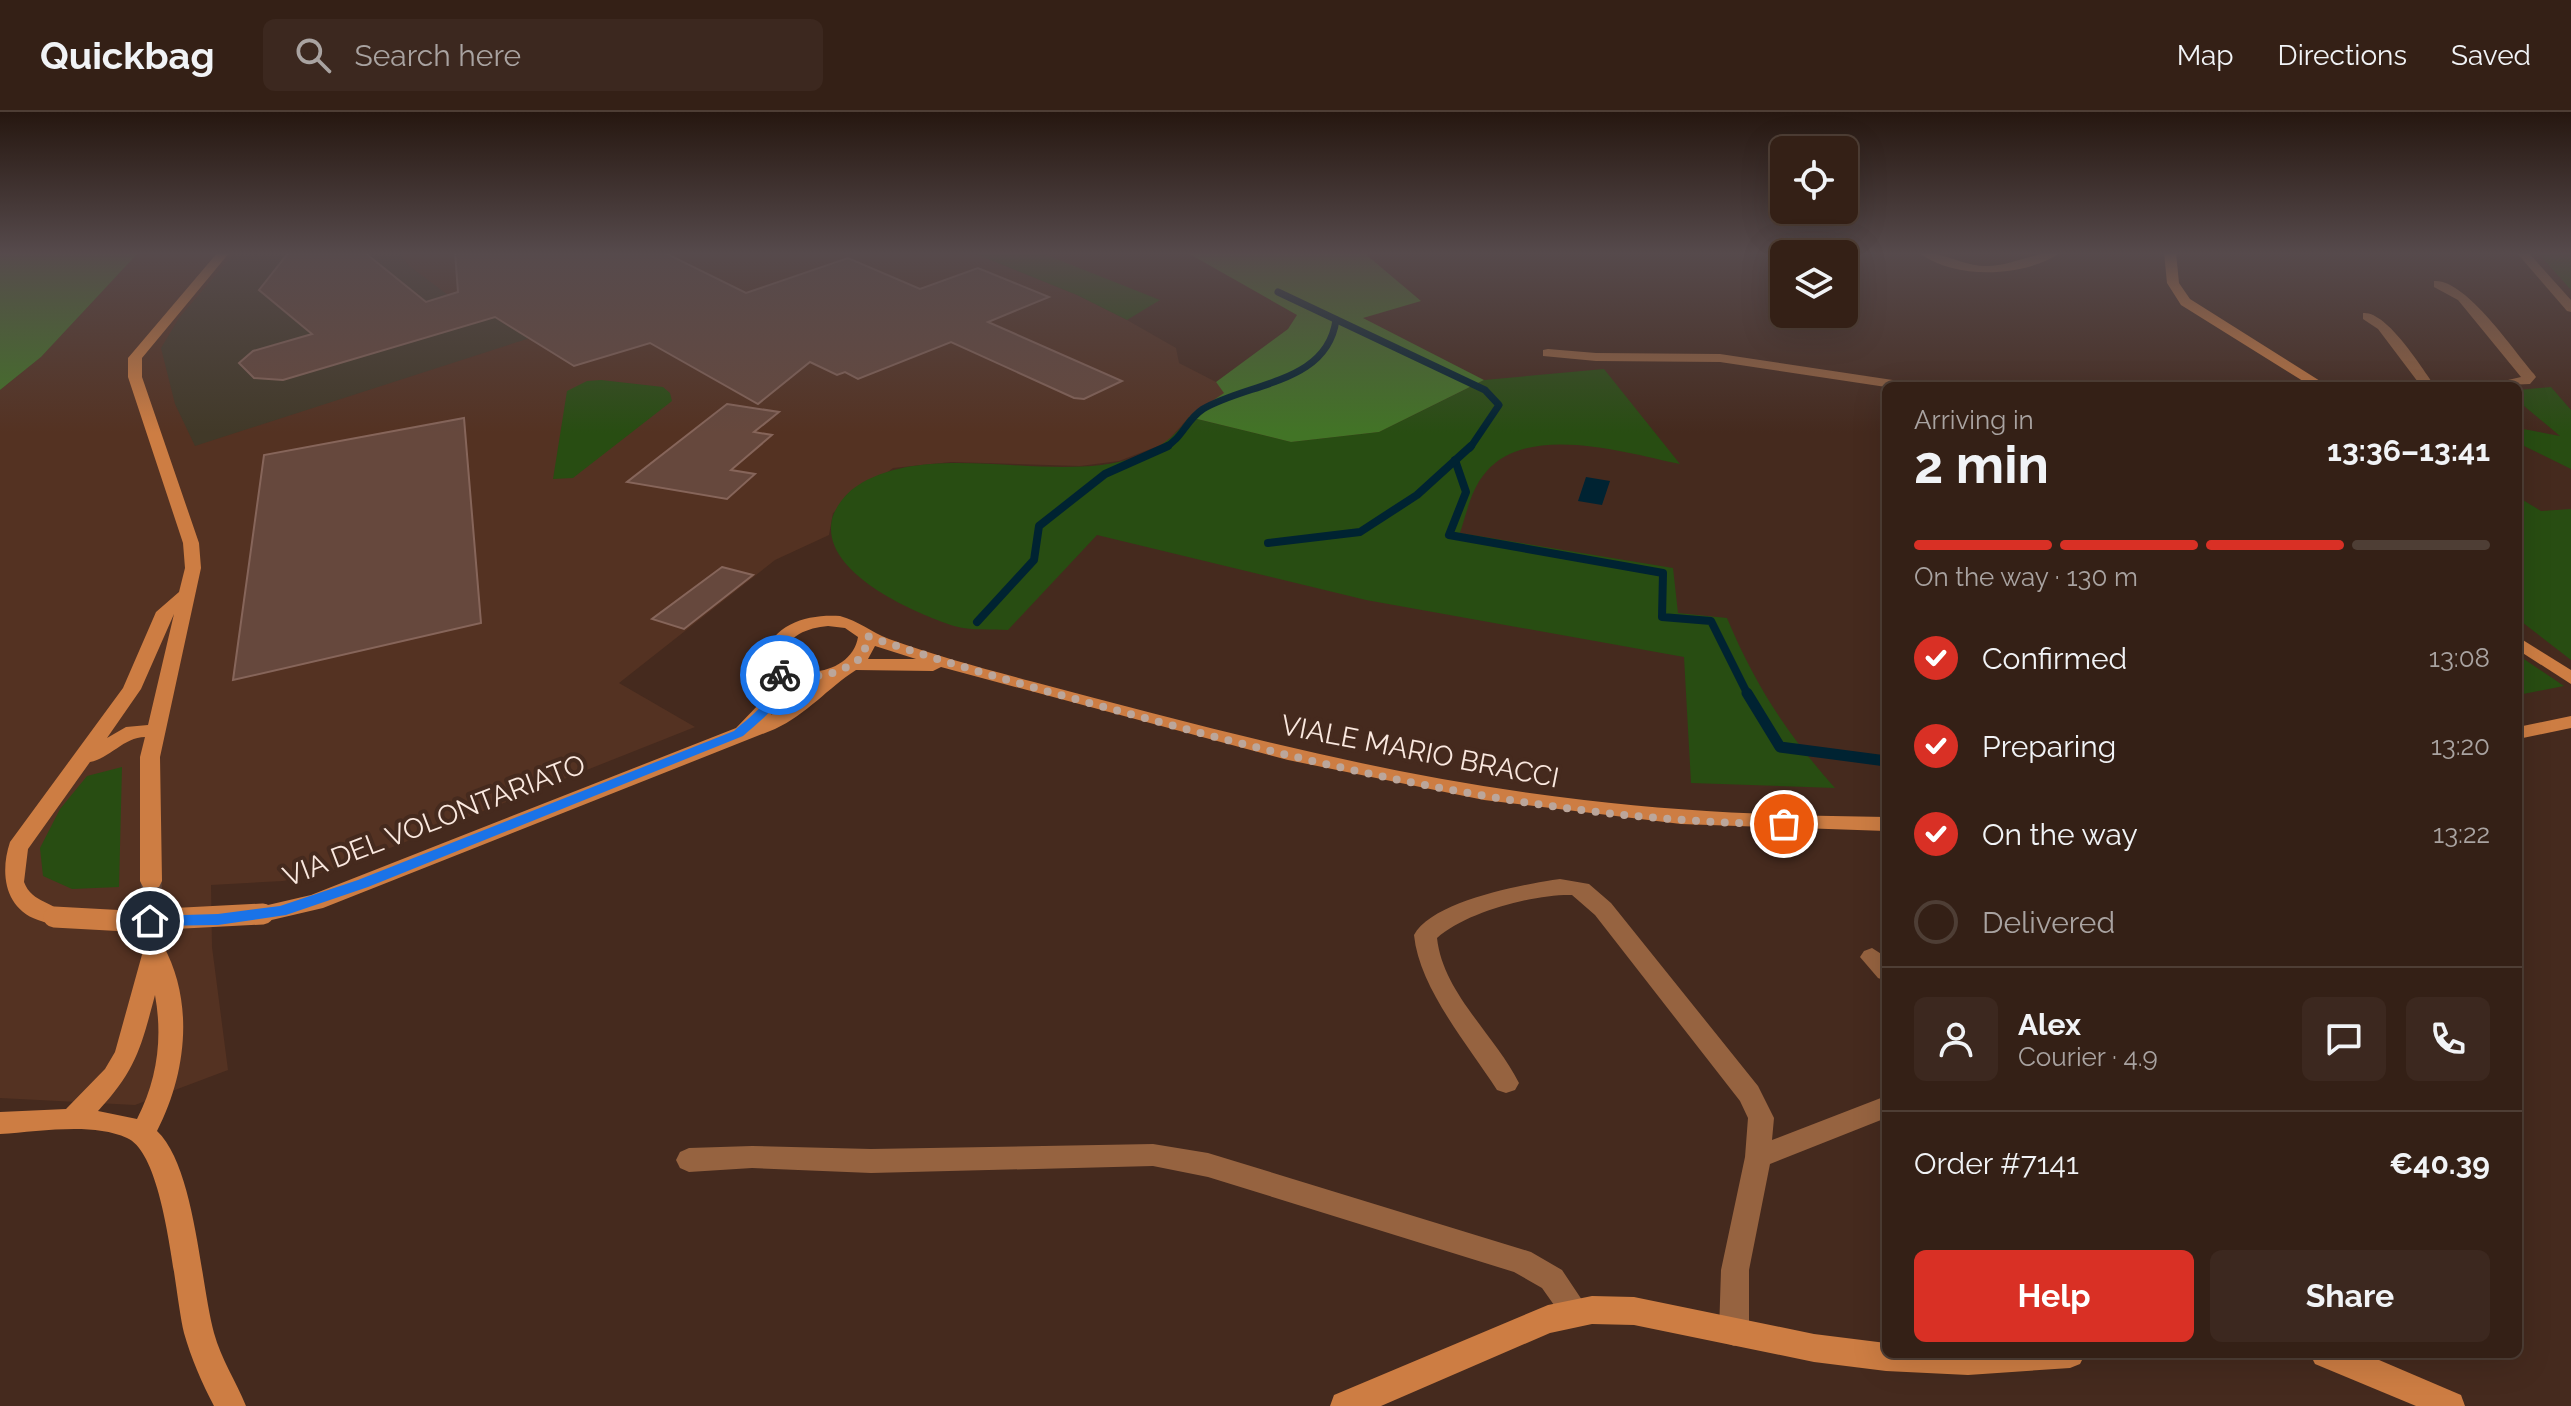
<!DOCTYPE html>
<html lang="en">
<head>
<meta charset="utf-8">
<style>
  body { margin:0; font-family:Raleway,sans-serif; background:#3c281f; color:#f1f3f6; height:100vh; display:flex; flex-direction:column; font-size:30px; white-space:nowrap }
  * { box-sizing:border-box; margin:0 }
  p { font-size:26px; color:#a9a3a1 }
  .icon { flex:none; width:44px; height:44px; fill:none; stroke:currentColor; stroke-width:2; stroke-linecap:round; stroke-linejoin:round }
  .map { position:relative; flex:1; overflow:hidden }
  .panel { position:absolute; left:1882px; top:270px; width:640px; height:976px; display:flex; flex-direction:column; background:#342016; border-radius:12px; box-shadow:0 8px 32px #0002,0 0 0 2px #4e3e35 }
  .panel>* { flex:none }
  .controls { position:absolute; left:1770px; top:24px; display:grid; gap:16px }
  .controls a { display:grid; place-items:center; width:88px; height:88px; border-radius:12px; background:#342016; box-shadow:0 8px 32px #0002,0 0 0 2px #4e3e35; font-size:40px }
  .pin { position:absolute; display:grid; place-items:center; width:68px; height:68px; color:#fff; margin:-34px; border:4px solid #fff; border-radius:50%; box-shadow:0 2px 8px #0007 }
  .courier { position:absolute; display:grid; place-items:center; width:80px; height:80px; margin:-40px; border:6px solid #1a73e8; border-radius:50%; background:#fff; color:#222; box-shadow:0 2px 10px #0007 }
  .head em { font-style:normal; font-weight:700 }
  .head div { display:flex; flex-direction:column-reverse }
  .head { display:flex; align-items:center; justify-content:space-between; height:136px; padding:0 32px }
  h1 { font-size:52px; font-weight:700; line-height:60px }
  .bar { display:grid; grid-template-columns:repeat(4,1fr); gap:12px 8px; align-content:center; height:96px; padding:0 32px }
  .bar i { height:10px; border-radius:6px; background:#4e3e35 }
  .bar .selected { background:#d93025 }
  .bar p { grid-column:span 4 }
  .line { display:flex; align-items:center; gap:20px; padding:0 32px; border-top:2px solid #4e3e35 }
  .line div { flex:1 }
  .round { display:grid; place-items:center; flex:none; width:84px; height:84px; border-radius:12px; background:#3c281f }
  ol { padding:0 32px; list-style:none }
  li { display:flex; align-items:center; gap:24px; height:88px }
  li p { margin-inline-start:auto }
  li .icon { padding:8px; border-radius:50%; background:#d93025; color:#fff; stroke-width:4 }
  li:last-child { color:#a9a3a1 }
  li i { width:44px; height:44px; border:4px solid #4e3e35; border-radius:50% }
  .cta { display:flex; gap:16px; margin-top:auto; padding:16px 32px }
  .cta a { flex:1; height:92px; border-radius:12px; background:#d93025; color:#fff; font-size:32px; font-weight:700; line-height:92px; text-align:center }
  .cta a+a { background:#3c281f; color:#f1f3f6 }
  header { display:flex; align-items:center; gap:48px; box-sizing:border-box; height:112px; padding:0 40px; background:#342016; border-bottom:2px solid #4e3e35 }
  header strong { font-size:38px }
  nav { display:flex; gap:44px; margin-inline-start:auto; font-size:28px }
  .search { width:560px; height:72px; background:#3c281f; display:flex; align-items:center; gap:20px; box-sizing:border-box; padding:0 28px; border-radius:12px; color:#a9a3a1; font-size:30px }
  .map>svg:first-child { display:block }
</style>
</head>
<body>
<header>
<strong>Quickbag</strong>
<div class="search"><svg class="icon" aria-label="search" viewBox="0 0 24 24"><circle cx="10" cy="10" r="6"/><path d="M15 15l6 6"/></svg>Search here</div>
<nav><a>Map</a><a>Directions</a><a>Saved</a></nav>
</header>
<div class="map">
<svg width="2571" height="1294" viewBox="0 0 2571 1294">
  <rect width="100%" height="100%" fill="#452a1e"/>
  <polygon fill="#543222" points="139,140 971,140 1077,183 1127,208 1176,236 1179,251 1216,270 1225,281 1189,305 1166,331 1119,349 1080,354 951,350 893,356 833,401 829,423 775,448 619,571 695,615 337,757 283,769 211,773 212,835 228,958 135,993 0,986 0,278 41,245"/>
  <polygon fill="#413928" points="235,140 400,140 408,153 448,183 600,140 615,140 605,153 495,205 530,226 195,334 175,292 161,236 179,206"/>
  <g fill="#284d12">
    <polygon points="971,140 1039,140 1160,188 1127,208 1077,183"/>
    <polygon points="2537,140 2566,140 2571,145 2571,178"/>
    <path d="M1604 257 1680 352C1627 341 1528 310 1486 360 1471 377 1467 400 1460 421L1673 456 1678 501 1727 506C1755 573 1787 622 1835 676L1691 671 1684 545 1366 488 1097 423 1008 518C992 517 970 519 954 514 912 500 820 460 832 407 835 395 847 380 857 374 951 313 1121 405 1189 305L1291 330 1379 320 1484 268Z"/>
    <polygon points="601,268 663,275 670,281 672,289 573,366 553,367 567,279 587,269"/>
    <polygon points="2551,275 2571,298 2571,357 2518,331 2518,316 2560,324 2518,289 2518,278"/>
    <polygon points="2518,385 2541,399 2571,397 2571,548 2518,507"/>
    <polygon points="2518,543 2564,574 2518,583"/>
    <polygon points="122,655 119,775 72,777 43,764 40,736 60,697 87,664"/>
  </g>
  <g fill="#427426">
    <polygon points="0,140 139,140 41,245 0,278"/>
    <polygon points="1186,140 1363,140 1421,189 1363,206 1484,268 1379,320 1291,330 1189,305 1224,281 1216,270 1288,217 1297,203"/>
  </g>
  <polygon fill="#002332" points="1586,365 1610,369 1602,393 1578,389"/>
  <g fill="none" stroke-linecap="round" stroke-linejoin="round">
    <g stroke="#002332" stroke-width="7">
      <polyline points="1278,180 1485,278 1499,293 1470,336"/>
      <path d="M1164 336C1183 326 1186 308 1203 297 1249 270 1327 272 1336 208"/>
    </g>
    <g stroke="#002332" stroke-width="8">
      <polyline points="1455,348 1466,380 1449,423 1663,461 1662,505 1711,509 1748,583"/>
      <polyline points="1268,431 1360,420 1417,383 1471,334"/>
      <polyline points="977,510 1034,448 1039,414 1105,362 1168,334"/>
    </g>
    <polyline stroke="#002332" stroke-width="11" points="1747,581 1780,635 1886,649"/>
  </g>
  <g fill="#66483d" stroke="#86655a" stroke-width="2">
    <polygon points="289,140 364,140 426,190 458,180 455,140 663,140 746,181 848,146 920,177 978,156 1049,185 988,210 1122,269 1084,287 1074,286 951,230 858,267 845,260 837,263 810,250 758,292 650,231 574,254 495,205 283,268 254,266 239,251 253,239 312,222 259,178"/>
    <polygon points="727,292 779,300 754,320 772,323 731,358 755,362 727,387 627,370"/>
    <polygon points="464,306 481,511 233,568 264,343"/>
    <polygon points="722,455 753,463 684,517 652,507"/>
  </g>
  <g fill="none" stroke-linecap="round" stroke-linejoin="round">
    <polyline stroke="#60463b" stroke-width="21" stroke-dasharray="21 11" stroke-linecap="butt" points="151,769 155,839"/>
    <g fill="#966340" fill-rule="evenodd">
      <path d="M1918 140C1942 139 1962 154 1986 154 2012 154 2035 139 2061 140 2025 166 1953 168 1918 140Z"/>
      <polygon points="2516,140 2528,140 2571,188 2571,200 2567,199"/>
      <path d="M2434 169C2465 166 2514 239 2534 262L2536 265 2530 272 2482 274 2521 265 2458 188 2434 175Z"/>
      <path d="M2363 201C2387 199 2421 255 2435 274H2421L2378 217 2363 207Z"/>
      <polygon points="1548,237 1596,241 1720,242 1906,270 1913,274 1886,275 1720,250 1596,249 1543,244 1543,238"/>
      <path d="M1560 767 1589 772 1611 791 1758 974 1774 1006 1772 1028 1886 984V1006L1770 1052 1749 1158V1220L1744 1230 1734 1234 1724 1230 1719 1220 1721 1158 1745 1045 1748 1006 1740 989 1595 803 1572 783C1534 782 1466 800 1437 826 1443 881 1495 923 1519 971L1515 978 1506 981 1497 978C1469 934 1419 876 1414 823 1432 789 1524 772 1560 767Z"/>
      <polygon points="1872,836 1886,845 1886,869 1878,866 1860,845 1864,839"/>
      <polygon points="1153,1032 1208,1041 1531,1140 1562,1158 1590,1200 1586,1210 1576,1214 1566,1210 1542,1176 1514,1160 1208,1065 1153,1054 871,1061 752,1056 689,1060 680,1056 676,1048 680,1040 689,1036 752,1034 871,1037"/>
    </g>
    <g fill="#cd7d43" fill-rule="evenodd">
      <path d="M218 140H230L142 246V265L199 431 201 456 160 645 162 769 159 775H143L140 769V645L145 625C124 625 109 647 90 650L28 737 24 770C32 792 56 789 65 805L62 811C53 814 47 811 38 808 4 796 0 760 10 730L123 576 156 500 179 480 185 456 183 431 128 265V246ZM174 502 148 613 126 615 107 626 141 577Z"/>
      <polygon points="2164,140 2176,140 2179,171 2190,187 2328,274 2311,274 2181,193 2167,171"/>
      <path d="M840 504C859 509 871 520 889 527 936 544 985 557 1034 570 1215 618 1397 667 1584 688 1685 700 1785 704 1886 705V719L1681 712 1484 688 1288 648 941 555 933 559 856 558C828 576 807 602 775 617L323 796 263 810 255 808 252 802 255 796 311 783 736 616 762 589 772 557 763 545C774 511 808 502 840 504ZM828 514 845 516 858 525C853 558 803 572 781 545 788 523 807 516 828 514ZM875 534 916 547H868ZM789 567 818 570 771 603 784 584Z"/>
      <polygon points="2518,525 2571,558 2571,572 2518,538"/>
      <polygon points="2571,604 2571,616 2518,627 2518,615"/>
      <path d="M155 830 163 833C195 891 186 963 157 1019 195 1055 200 1169 214 1221 221 1247 236 1269 246 1294H214C202 1271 191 1246 184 1221 174 1180 166 1043 127 1026 91 1010 39 1020 0 1022V1000L66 997 105 957 115 940 143 839 147 833ZM155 883C163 927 157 968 137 1007L98 999C136 958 141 936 155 883Z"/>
      <polygon points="1592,1184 1634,1185 1814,1222 1886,1231 1886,1242 2085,1242 2080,1252 2070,1256 1968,1263 1886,1259 1814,1250 1634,1213 1592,1212 1550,1221 1381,1294 1330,1294 1334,1283 1548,1193"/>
      <polygon points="2310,1242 2365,1242 2461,1283 2465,1294 2416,1294 2315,1252"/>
    </g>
    <polyline stroke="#cd7d43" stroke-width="21" points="54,805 127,809 263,802"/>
  </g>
  <linearGradient id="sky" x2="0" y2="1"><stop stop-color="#261710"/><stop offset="0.44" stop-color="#564a4c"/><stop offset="1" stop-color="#564a4c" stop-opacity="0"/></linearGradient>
  <rect width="2571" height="321" fill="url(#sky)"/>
  <path fill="#1a73e8" d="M780 559 786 563C785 592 763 606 743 624L368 775 286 803 218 813 150 814 143 809 150 804 218 802 280 794 358 768 734 619C753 602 773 590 774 563Z"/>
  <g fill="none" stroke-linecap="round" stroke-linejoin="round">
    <path stroke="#bba69b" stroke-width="8" stroke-dasharray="0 14.4" d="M780 563 781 558C810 570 840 564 864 543L867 524C952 553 1037 577 1123 600 1338 660 1560 710 1784 712"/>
  </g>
  <g text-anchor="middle" stroke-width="8" stroke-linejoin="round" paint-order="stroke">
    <g font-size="28" fill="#fae8df" stroke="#452a1e">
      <text transform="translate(1420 639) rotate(11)" y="10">VIALE MARIO BRACCI</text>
      <text transform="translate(434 708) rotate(-21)" y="10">VIA DEL VOLONTARIATO</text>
    </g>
  </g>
</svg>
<div class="controls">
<a><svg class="icon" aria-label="locate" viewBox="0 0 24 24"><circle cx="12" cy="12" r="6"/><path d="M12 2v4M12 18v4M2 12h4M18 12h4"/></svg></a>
<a><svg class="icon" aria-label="layers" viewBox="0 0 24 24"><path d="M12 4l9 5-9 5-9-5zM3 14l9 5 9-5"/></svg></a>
</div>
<div class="pin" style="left:1784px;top:712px;background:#ea580c"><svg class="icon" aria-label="bag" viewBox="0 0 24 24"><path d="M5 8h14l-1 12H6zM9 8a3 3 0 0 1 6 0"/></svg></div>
<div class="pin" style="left:150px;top:809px;background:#1f2937"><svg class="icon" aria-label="home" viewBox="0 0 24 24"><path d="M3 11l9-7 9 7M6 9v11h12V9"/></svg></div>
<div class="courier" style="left:780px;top:563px"><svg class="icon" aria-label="bike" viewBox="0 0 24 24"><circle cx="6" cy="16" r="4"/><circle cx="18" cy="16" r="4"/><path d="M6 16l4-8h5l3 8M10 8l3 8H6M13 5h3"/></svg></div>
<section class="panel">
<div class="head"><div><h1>2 min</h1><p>Arriving in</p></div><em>13:36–13:41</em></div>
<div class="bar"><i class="selected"></i><i class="selected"></i><i class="selected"></i><i></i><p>On the way · 130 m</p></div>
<ol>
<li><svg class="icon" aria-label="check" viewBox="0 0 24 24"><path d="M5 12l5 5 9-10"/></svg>Confirmed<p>13:08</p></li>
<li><svg class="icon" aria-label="check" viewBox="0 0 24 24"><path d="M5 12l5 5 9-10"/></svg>Preparing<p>13:20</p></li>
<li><svg class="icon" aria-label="check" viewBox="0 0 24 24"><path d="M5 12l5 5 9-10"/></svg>On the way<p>13:22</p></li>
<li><i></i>Delivered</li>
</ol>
<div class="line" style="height:144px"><a class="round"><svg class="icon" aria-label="person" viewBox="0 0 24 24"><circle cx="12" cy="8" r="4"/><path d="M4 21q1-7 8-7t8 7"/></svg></a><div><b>Alex</b><p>Courier · 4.9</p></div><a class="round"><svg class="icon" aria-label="chat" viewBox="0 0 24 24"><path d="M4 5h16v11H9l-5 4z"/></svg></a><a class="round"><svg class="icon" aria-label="phone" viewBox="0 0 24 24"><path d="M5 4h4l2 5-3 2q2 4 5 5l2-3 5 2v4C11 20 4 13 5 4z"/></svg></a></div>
<div class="line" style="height:104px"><div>Order #7141</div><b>€40.39</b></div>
<div class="cta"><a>Help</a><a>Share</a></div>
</section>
</div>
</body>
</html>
